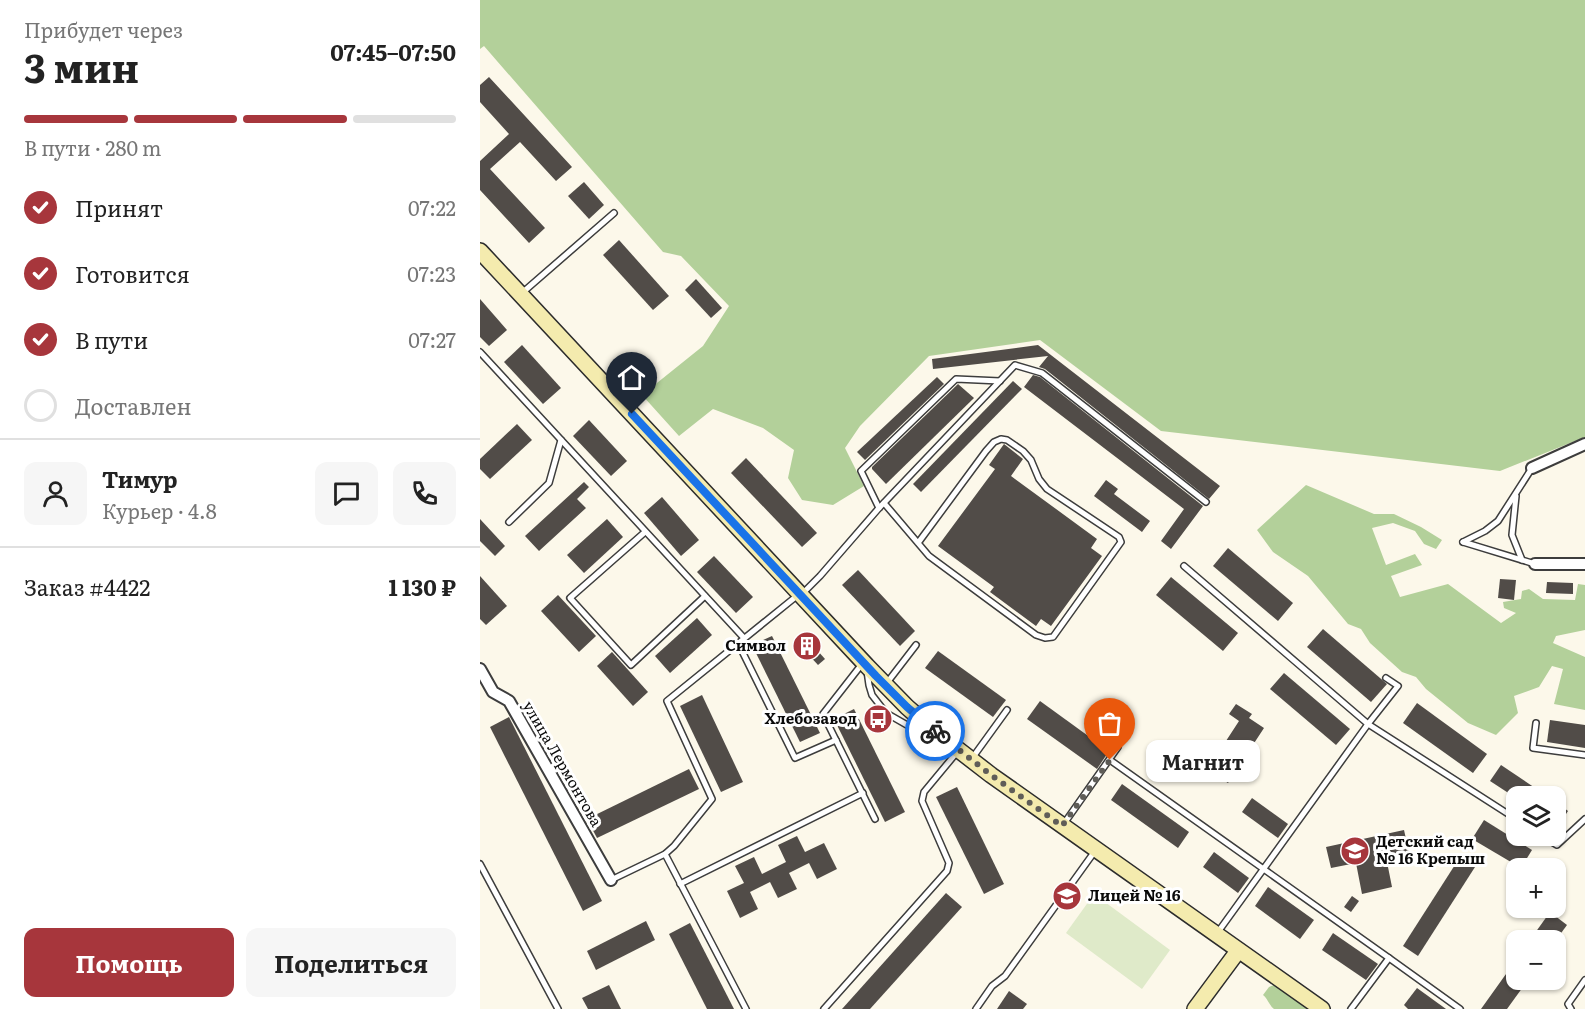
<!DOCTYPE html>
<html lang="ru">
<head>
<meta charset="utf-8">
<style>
  body { margin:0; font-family:Literata,serif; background:#f6f6f6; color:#222; height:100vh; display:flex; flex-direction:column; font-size:22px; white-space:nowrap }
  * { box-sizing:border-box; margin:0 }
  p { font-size:20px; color:#767676 }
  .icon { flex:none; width:33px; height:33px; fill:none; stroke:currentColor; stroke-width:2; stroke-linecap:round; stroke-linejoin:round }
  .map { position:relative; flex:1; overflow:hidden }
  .side { display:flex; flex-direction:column; background:#fff; width:480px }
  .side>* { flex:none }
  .controls { position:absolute; left:1026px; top:786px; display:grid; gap:12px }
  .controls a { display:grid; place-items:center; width:60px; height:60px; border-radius:12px; background:#fff; box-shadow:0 2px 4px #0004; font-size:30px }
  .pin { position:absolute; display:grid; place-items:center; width:51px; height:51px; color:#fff; margin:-62px -26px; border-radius:50% 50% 50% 0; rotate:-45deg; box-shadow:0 0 6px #0007 }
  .pin .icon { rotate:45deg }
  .courier { position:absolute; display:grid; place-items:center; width:60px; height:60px; margin:-30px; border:4px solid #1a73e8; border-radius:50%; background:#fff; color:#222; box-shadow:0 2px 8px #0007 }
  .bubble { position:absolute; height:42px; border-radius:12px; background:#fff; box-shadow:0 2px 4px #0004; font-size:20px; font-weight:700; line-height:42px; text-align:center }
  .summary em { font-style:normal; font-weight:700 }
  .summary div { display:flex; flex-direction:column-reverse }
  .summary { display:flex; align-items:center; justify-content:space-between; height:102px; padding:0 24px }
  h1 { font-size:39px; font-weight:700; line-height:45px }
  .bar { display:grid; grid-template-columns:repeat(4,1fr); gap:9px 6px; align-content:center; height:72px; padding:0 24px }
  .bar i { height:8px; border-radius:4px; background:#e0e0e0 }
  .bar .selected { background:#a7363c }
  .bar p { grid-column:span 4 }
  .line { display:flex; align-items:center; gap:15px; padding:0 24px; border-top:2px solid #e0e0e0 }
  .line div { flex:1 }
  .round { display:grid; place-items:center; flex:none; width:63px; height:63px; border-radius:12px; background:#f6f6f6 }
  ol { padding:0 24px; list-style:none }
  li { display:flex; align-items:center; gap:18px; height:66px }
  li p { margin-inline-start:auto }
  li .icon { padding:6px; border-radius:50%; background:#a7363c; color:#fff; stroke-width:4 }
  li:last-child { color:#767676 }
  li i { width:33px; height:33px; border:3px solid #e0e0e0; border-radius:50% }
  .primary-button { display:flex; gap:12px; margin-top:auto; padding:12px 24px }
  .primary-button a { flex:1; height:69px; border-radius:12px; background:#a7363c; color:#fff; font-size:24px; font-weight:700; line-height:69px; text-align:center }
  .primary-button a+a { background:#f6f6f6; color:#222 }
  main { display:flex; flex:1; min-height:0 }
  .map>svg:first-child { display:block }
</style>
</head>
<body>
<main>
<section class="side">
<div class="summary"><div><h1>3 мин</h1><p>Прибудет через</p></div><em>07:45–07:50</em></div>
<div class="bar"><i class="selected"></i><i class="selected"></i><i class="selected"></i><i></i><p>В пути · 280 m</p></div>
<ol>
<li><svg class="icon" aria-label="check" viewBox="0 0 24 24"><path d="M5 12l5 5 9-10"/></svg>Принят<p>07:22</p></li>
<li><svg class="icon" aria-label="check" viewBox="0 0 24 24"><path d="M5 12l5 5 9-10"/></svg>Готовится<p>07:23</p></li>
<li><svg class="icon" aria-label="check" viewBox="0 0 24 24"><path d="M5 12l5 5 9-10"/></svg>В пути<p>07:27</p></li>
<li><i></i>Доставлен</li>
</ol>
<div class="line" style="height:108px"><a class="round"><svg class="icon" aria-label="person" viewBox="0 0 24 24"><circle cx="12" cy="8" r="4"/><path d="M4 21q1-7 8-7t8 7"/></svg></a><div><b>Тимур</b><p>Курьер · 4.8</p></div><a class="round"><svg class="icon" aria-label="chat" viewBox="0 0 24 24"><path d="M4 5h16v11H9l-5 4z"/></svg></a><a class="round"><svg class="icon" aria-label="phone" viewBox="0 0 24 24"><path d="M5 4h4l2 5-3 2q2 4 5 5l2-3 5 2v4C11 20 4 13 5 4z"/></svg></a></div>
<div class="line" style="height:78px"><div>Заказ #4422</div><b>1 130 ₽</b></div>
<div class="primary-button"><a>Помощь</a><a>Поделиться</a></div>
</section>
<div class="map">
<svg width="1105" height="1009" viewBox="0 0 1105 1009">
  <rect width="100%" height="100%" fill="#fcf8ea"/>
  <g fill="#b3d09a">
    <polygon points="0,0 1105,0 1105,437 1020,471 681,431 560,340 449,356 380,426 365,448 384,486 353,505 322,500 308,478 314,450 283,428 233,409 199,436 162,395 223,346 249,306 201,256 183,252 4,46 0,49"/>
    <polygon points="826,485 894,514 914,514 941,527 962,540 956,549 944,544 935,531 913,523 892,528 906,565 935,554 942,565 911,576 920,597 968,584 1021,623 1036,613 1024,608 1023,602 1041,599 1042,591 1049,589 1063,599 1095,600 1098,584 1105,585 1105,630 1076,636 1073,643 1105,657 1105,710 1074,704 1083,669 1072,666 1059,687 1034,696 1038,713 1016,735 988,723 946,689 936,677 922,672 890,643 881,629 868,624 828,576 793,552 777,530"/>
    <path d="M794 985 828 1009H794C789 1005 788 999 783 995L789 987Z"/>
  </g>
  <polygon fill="#dfeac9" points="614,894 690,950 662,989 586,933"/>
  <g fill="#514c48">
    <polygon points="9,77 92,167 76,181 40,142 10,169 65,228 49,243 0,190 0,161 29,134 0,102 0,85"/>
    <polygon points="104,182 124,205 109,219 88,196"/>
    <polygon points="139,240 189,296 173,310 123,255"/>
    <polygon points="216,279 242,308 231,318 205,290"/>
    <polygon points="0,299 27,330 9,346 0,337"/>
    <polygon points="42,345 81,388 63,404 24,362"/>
    <polygon points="558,345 740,486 729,499 565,369 559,367 568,356 453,369 452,359"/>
    <polygon points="553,375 560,377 723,506 691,549 681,541 704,509 544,387"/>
    <polygon points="457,377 464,384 385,460 377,452"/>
    <polygon points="533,381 542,389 441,492 433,484"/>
    <polygon points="478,384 494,398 406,484 392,469 392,467"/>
    <polygon points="109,420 147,461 131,476 93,436"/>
    <polygon points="37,424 52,440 10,479 0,469 0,459"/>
    <polygon points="524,444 543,459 531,476 617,539 611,548 622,556 571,626 561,619 556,626 510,592 514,587 458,546 515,469 509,465"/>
    <polygon points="266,458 337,533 322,547 251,473"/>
    <polygon points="626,480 638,489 634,494 670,521 662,532 614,496"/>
    <polygon points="104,482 109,487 97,499 106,508 59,551 45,536"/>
    <polygon points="182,497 219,540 201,556 164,513"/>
    <polygon points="0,519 25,546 15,556 0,541"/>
    <polygon points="127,519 143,537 104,573 87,555"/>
    <polygon points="748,548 813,603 798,621 733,566"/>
    <polygon points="234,556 273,597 256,613 217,572"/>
    <polygon points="378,570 435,631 420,646 362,585"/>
    <polygon points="0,576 27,606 6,625 0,619"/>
    <polygon points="691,577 758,633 743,651 676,595"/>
    <polygon points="1020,579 1036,580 1034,600 1018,598"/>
    <polygon points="1067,582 1093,583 1093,594 1066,593"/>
    <polygon points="78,595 116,636 99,652 61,611"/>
    <polygon points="217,618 232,635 190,673 175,656"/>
    <polygon points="843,629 907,684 891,702 827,647"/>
    <polygon points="322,633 345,659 338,665 315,640"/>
    <polygon points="292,636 340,733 320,742 272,645"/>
    <polygon points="458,651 526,700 513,717 445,668"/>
    <polygon points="132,652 168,692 153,706 117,666"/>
    <polygon points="804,673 870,729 856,745 790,689"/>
    <polygon points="222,695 263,782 241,792 200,706"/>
    <polygon points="560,701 629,751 617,769 547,719"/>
    <polygon points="937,703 1007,754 993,773 923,723"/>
    <polygon points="756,704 772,714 769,718 784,728 748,783 730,772 727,777 714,768 721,757 731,764 759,721 749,714"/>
    <polygon points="374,709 425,812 405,822 354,719"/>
    <polygon points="29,717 122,901 103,911 10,727"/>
    <polygon points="1070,720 1105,725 1105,748 1067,742"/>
    <polygon points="1021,765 1067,796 1033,796 1010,781"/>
    <polygon points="209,769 219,789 117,838 107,819"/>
    <polygon points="642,784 709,832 698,848 631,800"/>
    <polygon points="477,787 524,884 504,894 456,797"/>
    <polygon points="772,798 808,824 798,838 762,812"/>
    <polygon points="1076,802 1088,811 1076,829"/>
    <polygon points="1004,820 1052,850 1041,868 992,839"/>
    <polygon points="924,830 929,852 906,857 912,887 882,894 876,863 851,868 846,847"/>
    <polygon points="317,836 325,852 344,843 357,869 337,879 329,863 309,873 317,889 298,898 290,882 270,892 278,909 260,918 247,891 264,883 255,866 274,857 282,874 306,862 298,845"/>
    <polygon points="734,852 769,878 758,893 723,867"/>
    <polygon points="980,857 995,867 938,956 923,946"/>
    <polygon points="788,887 834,920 820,939 775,906"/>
    <polygon points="466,893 482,907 390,1009 362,1009"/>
    <polygon points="872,896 879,901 871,912 864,907"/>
    <polygon points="1070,912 1087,925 1076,940 1050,940"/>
    <polygon points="166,921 175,940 116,970 107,951"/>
    <polygon points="210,923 254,1009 227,1009 189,934"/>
    <polygon points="853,933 898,964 886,980 842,950"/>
    <polygon points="1036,960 1036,980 1048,980 1027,1009 1001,1009"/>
    <polygon points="129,985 141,1009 108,1009 102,998"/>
    <polygon points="937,988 966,1009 928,1009 924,1005"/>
    <polygon points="529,991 547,1004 543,1009 517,1009"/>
  </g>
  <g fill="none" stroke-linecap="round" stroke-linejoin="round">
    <g stroke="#3d3d3d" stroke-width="8">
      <g id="lane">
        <polyline points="42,293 134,213"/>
        <polyline points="0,352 264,638"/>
        <polyline points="1036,496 1032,535 1042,560"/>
        <polyline points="404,503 449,556 556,635 565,638 573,637 641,542 639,537 567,489 559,479 551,460 543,451 527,440 521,439 514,442 506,451 438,543"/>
        <polyline points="399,508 381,471 476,379 520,381"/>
        <polyline points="29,522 69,483 81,440"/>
        <polyline points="165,532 90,598 151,665 225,596"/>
        <polyline points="983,542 1005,531 1018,521 1052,468"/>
        <polyline points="983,542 1055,564"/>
        <polyline points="704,566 888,724 1036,819"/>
        <polyline points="322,594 340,576 399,508 535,365 562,373 726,502"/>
        <polyline points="258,643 315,758 356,740"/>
        <polyline points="382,664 343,714 395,819"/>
        <polyline points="387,671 389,685 392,695 406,713 448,737 456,739"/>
        <polyline points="406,684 436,645"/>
        <polyline points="1056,723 1053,748 1105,755"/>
        <polyline points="493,757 527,710"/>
        <polyline points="630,760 909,958 980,1009"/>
        <polyline points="583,825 638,747"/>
        <polyline points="1062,836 1077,845 1105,819"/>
        <polyline points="185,854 266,1009"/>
        <polyline points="0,864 78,1009"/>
        <polyline points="131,880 185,854 194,846 232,799 187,701 318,595"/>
        <polyline points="200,884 383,793"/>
        <polyline points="738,932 888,724 918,686 906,678"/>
        <polyline points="344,1009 467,871 469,863 442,801 444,792 478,751"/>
        <polyline points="496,1009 512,986 525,976 615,851"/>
        <polyline points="871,1009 909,958"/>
        <polyline points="1091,1009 1088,1004 1105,980"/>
      </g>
    </g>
    <g stroke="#3d3d3d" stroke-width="14">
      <g id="street">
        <polyline points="1052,468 1105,444"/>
        <polyline points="1055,564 1105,564"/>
        <polyline points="0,669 13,692 29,701 131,880"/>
      </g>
    </g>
    <g stroke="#2c2c2c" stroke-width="18">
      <g id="secondary">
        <polyline points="0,251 387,666 427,707 458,734 511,775 842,1009"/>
        <polyline points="715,1009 758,951"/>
      </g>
    </g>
    <use href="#lane" stroke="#fff" stroke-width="5"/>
    <use href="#street" stroke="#fff" stroke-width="10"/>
    <use href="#secondary" stroke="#f4ebae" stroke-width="15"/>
  </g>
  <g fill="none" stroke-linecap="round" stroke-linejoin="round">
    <polyline stroke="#5f5d58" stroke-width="6" stroke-dasharray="0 10.8" points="455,731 511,775 582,826 630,760"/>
    <polyline stroke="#1a73e8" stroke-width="8" points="152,414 396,676 427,707 455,731"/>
  </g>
  <defs>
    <g id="building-disc" transform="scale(1.5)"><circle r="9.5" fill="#a7363c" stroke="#fff"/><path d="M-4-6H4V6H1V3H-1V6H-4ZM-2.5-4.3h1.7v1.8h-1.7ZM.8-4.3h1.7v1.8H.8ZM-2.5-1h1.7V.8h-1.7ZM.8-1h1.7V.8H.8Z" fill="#fff"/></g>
    <g id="bus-disc" transform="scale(1.5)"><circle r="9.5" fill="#a7363c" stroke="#fff"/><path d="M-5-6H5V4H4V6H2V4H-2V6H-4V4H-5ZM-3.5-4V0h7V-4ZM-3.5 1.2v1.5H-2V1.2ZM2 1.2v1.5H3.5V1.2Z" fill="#fff"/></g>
    <g id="school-disc" transform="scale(1.5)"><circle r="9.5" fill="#a7363c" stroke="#fff"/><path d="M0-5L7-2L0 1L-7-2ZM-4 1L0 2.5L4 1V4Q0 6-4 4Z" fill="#fff"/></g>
  </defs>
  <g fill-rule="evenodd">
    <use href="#building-disc" x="327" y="646"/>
    <use href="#bus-disc" x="398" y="719"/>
    <use href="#school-disc" x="875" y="851"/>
    <use href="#school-disc" x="587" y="896"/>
  </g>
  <g text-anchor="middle" stroke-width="6" stroke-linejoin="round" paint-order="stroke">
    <g font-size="15" font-weight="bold" fill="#0a0a0a" stroke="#fff" text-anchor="end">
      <text x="306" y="651">Символ</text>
      <text x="377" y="724">Хлебозавод</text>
      <text x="896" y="847" text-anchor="start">Детский сад<tspan x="896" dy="17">№ 16 Крепыш</tspan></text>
      <text x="608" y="901" text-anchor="start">Лицей № 16</text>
    </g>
    <g font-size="15" fill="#0a0a0a" stroke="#fff">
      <text transform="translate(82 764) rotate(60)" y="5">улица Лермонтова</text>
    </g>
  </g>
</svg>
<div class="controls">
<a><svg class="icon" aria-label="layers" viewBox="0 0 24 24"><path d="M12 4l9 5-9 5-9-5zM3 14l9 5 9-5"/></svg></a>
<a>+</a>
<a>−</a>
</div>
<div class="pin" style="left:630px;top:760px;background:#ea580c"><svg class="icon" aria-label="bag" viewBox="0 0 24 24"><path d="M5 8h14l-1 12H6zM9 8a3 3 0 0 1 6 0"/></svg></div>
<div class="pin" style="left:152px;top:414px;background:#1f2937"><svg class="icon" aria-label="home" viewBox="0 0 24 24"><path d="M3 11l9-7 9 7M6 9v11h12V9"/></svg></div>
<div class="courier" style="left:455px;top:731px"><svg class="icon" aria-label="bike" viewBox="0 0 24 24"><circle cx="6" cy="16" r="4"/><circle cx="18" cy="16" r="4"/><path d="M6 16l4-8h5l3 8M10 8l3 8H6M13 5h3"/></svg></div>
<div class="bubble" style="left:666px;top:740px;width:114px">Магнит</div>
</div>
</main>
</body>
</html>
